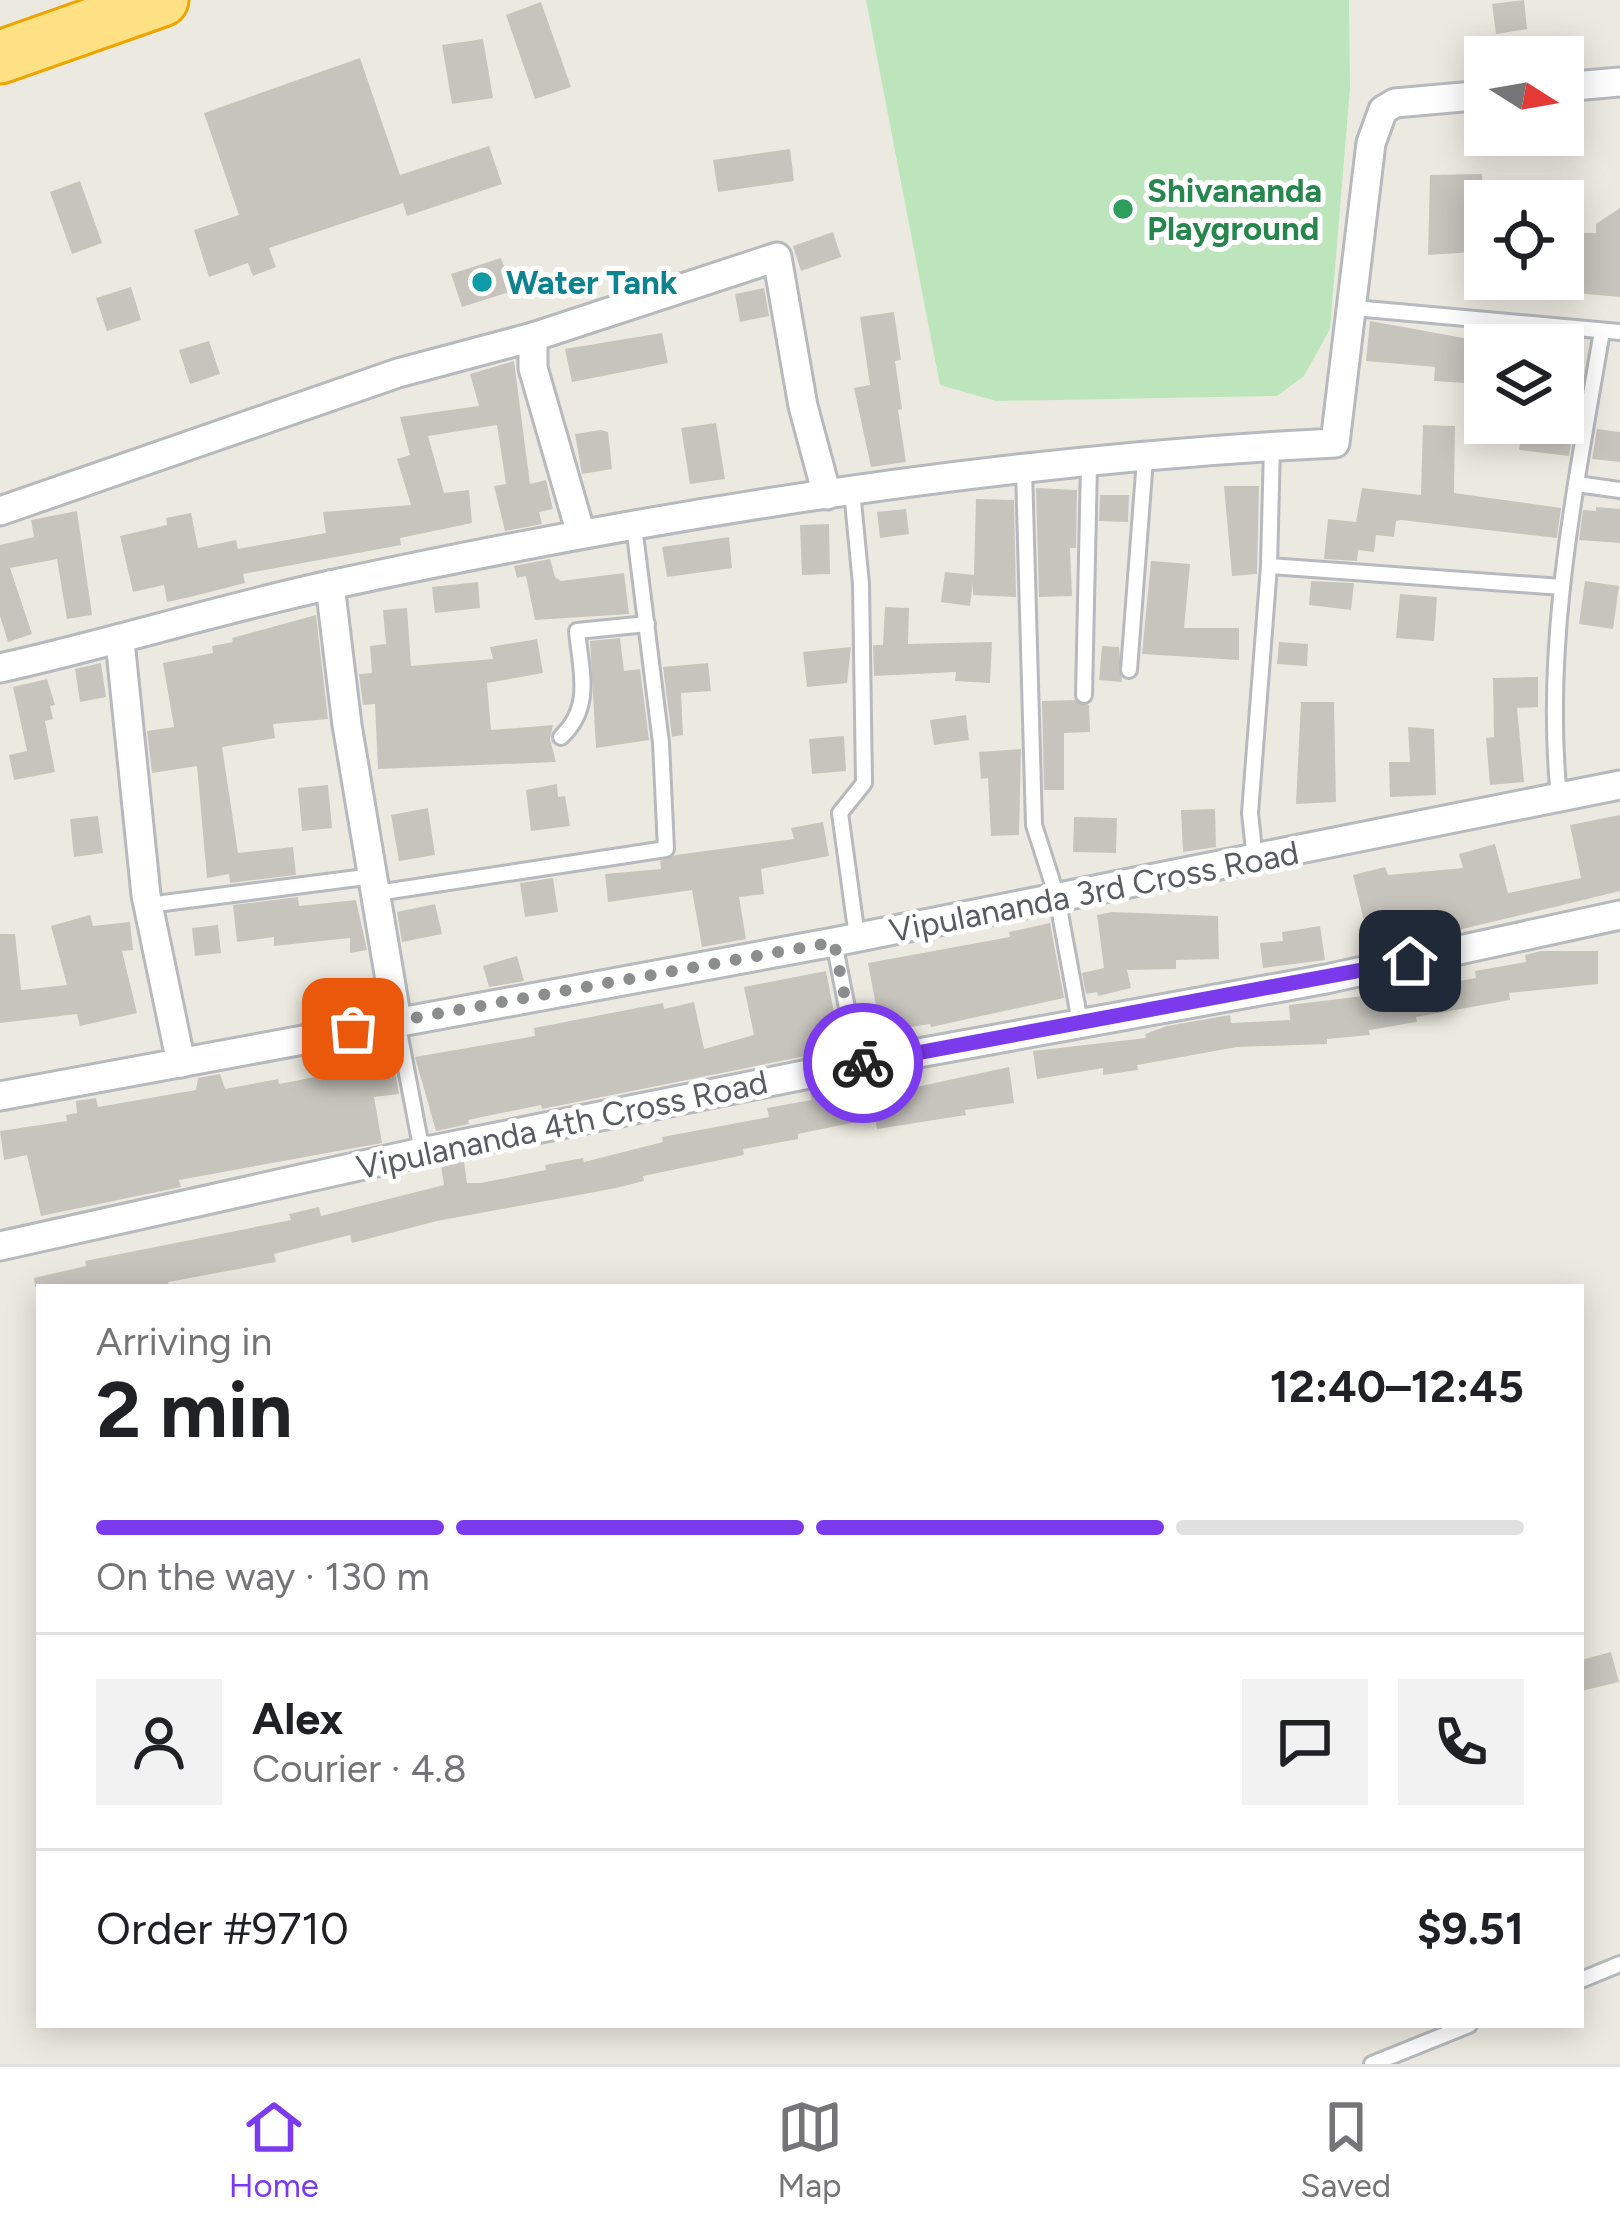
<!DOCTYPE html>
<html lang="en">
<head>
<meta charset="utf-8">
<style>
  body { margin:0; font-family:Figtree,sans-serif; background:#f2f2f2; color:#202124; height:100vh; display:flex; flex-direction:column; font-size:45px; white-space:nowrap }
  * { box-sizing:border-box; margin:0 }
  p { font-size:39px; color:#757577 }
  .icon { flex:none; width:66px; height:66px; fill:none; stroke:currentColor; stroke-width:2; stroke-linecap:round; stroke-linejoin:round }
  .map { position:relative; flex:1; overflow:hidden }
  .sheet { position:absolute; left:36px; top:1284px; width:1548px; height:744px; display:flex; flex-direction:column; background:#fff; border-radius:0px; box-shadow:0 6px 30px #0003 }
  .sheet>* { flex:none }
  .needle { width:78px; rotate:101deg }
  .fabs { position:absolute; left:1464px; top:36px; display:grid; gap:24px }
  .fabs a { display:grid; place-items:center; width:120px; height:120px; border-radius:0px; background:#fff; box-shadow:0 6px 30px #0003; font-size:60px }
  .pin { position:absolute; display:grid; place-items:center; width:102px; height:102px; color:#fff; margin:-51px; border-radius:24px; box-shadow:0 6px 18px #0006 }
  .courier { position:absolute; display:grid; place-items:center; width:120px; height:120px; margin:-60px; border:9px solid #7c3aed; border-radius:50%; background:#fff; color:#222; box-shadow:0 3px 15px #0007 }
  .headline em { font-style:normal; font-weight:700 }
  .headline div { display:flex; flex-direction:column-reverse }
  .headline { display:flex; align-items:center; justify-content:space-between; height:204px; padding:0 60px }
  h1 { font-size:78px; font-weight:700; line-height:90px }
  .bar { display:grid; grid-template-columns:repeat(4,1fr); gap:18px 12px; align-content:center; height:144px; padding:0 60px }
  .bar i { height:15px; border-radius:9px; background:#e0e0e0 }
  .bar .selected { background:#7c3aed }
  .bar p { grid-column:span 4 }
  .line { display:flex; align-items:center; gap:30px; padding:0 60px; border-top:3px solid #e0e0e0 }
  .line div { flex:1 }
  .round { display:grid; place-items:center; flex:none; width:126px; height:126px; border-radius:0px; background:#f2f2f2 }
  .tabs { display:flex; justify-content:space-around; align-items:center; height:168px; border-top:3px solid #e0e0e0; background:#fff; font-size:33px; color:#757577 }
  .tabs a { display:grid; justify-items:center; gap:6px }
  .tabs .selected { color:#7c3aed }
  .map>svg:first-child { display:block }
</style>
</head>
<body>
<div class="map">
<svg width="1620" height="2064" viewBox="0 0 1620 2064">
  <rect width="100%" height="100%" fill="#eceae0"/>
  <polygon fill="#bce5bc" points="866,0 1349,0 1350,88 1330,329 1304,376 1277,396 996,401 940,385"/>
  <g fill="#c7c4bd">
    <polygon points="1524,0 1527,29 1496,34 1492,4"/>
    <polygon points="541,2 571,87 535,99 506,15"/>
    <polygon points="483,39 493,98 452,104 442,45"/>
    <polygon points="360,58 400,175 489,146 502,184 407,216 403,203 269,248 276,267 253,276 248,263 209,277 194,230 239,215 204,113"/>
    <polygon points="790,149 794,181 718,192 713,160"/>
    <polygon points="1482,174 1483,204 1470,204 1473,252 1428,255 1430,175"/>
    <polygon points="80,181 102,243 72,254 50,192"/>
    <polygon points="1620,208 1620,297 1563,292 1563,233 1596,233 1596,224"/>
    <polygon points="833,232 841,257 801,271 793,246"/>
    <polygon points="501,258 512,291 462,307 451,274"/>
    <polygon points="131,287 141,320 107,331 96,298"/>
    <polygon points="764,288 769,316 740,322 735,294"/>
    <polygon points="894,312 901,360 895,361 902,409 898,410 906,462 871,467 854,388 870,385 860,317"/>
    <polygon points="1370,321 1469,339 1465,383 1434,381 1435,367 1366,361"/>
    <polygon points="662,333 668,363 572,382 565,349"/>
    <polygon points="209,341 220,374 190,384 179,350"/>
    <polygon points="514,361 530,484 546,480 553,509 539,512 542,524 505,531 494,486 506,484 497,425 428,436 444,493 469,490 472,523 400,538 401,545 243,574 245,583 190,597 167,602 164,585 133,592 120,536 167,525 166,518 191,513 198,548 236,540 238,549 326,533 323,512 411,505 397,459 410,455 400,417 479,406 470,374"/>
    <polygon points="716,423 725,479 690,484 681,428"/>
    <polygon points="1523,423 1574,426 1569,456 1519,450"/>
    <polygon points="1423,425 1455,426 1454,493 1561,508 1557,538 1401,520 1396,521 1394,537 1376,535 1374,552 1358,550 1357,561 1324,559 1328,519 1356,522 1362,488 1421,495"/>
    <polygon points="1597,429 1620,432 1620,462 1592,459"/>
    <polygon points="601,430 608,432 612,469 582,474 575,434"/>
    <polygon points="1224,486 1259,486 1257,574 1232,576"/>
    <polygon points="1036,488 1077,490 1076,548 1070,548 1072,596 1039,597"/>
    <polygon points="1100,495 1129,495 1128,522 1099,521"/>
    <polygon points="976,499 1014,500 1016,597 973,595 973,582 970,606 941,602 945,572 974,575"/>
    <polygon points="1596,507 1620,509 1620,543 1579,540 1583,510 1596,511"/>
    <polygon points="906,509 909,534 880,538 877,512"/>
    <polygon points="77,511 92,615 67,619 57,559 10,568 32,634 8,642 0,616 0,545 34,537 31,520"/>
    <polygon points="829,524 830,574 802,575 800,525"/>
    <polygon points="729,537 732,568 667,577 662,547"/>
    <polygon points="550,559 555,577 561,581 624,573 629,614 535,620 526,576 517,578 514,566"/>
    <polygon points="1151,561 1190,564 1184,628 1239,628 1239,660 1142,654"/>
    <polygon points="1311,581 1354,583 1351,610 1309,605"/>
    <polygon points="1585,581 1619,586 1613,629 1579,624"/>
    <polygon points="478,582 480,608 435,613 432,587"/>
    <polygon points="1400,594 1437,597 1434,641 1396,638"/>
    <polygon points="885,607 909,608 908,644 992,642 990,683 955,681 956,672 874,676 873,645 883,645"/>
    <polygon points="407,608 411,666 493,659 490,647 537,639 543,673 487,683 491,730 553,725 550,739 556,762 378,769 375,704 363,705 359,674 372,673 370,646 386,644 383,610"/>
    <polygon points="316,615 328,719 273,724 275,738 222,747 238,853 293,847 296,875 230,883 229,874 207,878 197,766 152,773 147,731 174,727 163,663 213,653 212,646 233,642 232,638"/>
    <polygon points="620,638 624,671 640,669 649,740 596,748 590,641"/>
    <polygon points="1279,642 1308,644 1307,666 1277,664"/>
    <polygon points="1102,646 1119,647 1122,682 1099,680"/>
    <polygon points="851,647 847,683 807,687 803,652"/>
    <polygon points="101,663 106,697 80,702 75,669"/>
    <polygon points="708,663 711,691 681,693 683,735 672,737 663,667"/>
    <polygon points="1538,677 1538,707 1517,708 1524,782 1490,785 1486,738 1494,737 1493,678"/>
    <polygon points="47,679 55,705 50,706 53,719 45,721 55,772 14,780 9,755 27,751 13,687"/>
    <polygon points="1074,700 1089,705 1090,732 1064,733 1064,790 1044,790 1042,701"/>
    <polygon points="1301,702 1334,702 1336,802 1296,804"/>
    <polygon points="966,715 969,740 934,745 930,720"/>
    <polygon points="1408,727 1434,729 1436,795 1390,797 1389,762 1410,762"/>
    <polygon points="844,736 846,771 812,774 809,739"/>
    <polygon points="1021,749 1019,835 991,836 988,778 981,779 979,752"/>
    <polygon points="557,784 558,797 565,796 570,826 531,831 526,790"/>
    <polygon points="328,785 332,828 302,831 298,788"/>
    <polygon points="428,808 435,855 399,861 391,815"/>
    <polygon points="1215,809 1216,847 1183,852 1181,810"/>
    <polygon points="1620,815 1620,891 1371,951 1353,875 1385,867 1388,875 1463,868 1459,854 1495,844 1508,893 1581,878 1570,825"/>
    <polygon points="98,816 103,853 74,857 70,819"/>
    <polygon points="1074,817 1117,818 1116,853 1073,852"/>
    <polygon points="823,822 829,856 761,869 764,894 739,897 746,939 702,947 692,890 608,902 605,874 661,869 660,861 676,855 794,839 791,828"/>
    <polygon points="553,878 558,912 525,917 520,883"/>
    <polygon points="298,897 299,906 356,900 367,950 350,953 350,938 274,946 274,937 237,942 233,905"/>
    <polygon points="435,904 442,934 402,942 397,912"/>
    <polygon points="1112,912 1218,916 1219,959 1176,960 1176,969 1127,970 1131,988 1098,996 1097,992 1086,994 1082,973 1104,968 1097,915"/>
    <polygon points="90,915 93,926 130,922 133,950 122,951 137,1013 80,1026 77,1014 0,1023 0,934 15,934 21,990 67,985 51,926"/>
    <polygon points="1050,923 1064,998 931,1027 930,1024 881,1032 868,963 1010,937 1009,932"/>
    <polygon points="218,925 221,953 195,956 192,928"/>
    <polygon points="1320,926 1325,960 1263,968 1260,943 1283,941 1282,932"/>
    <polygon points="1541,951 1598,951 1598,984 1509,993 1510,1000 1416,1017 1417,1022 1369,1030 1370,1035 1327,1039 1327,1044 1237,1047 1137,1065 1138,1070 1103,1075 1103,1068 1037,1079 1033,1051 1146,1038 1145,1034 1167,1026 1230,1015 1231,1023 1290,1020 1289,1005 1380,994 1378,986 1406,980 1412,989 1476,978 1475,971 1526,962 1525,955"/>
    <polygon points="517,956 524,981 489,987 483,966"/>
    <polygon points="826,971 841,1049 542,1109 541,1105 468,1120 469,1124 436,1131 415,1057 535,1036 534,1028 663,1003 664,1009 694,1002 704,1049 754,1035 744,987"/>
    <polygon points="387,1059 387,1063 393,1062 399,1094 374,1097 382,1143 179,1180 181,1187 41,1216 27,1155 4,1160 0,1131 67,1121 66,1115 77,1113 76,1101 96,1098 98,1107 196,1090 198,1078 220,1074 225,1089 278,1079 279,1084 341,1072 340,1065"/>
    <polygon points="1009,1067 1014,1103 965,1110 966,1115 877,1129 875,1118 798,1134 798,1139 743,1149 744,1155 643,1176 644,1181 616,1188 437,1221 352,1243 350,1235 274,1254 276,1262 168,1282 169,1287 35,1287 34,1278 86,1266 85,1261 291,1220 289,1214 319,1207 321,1216 444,1185 441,1166 464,1162 467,1183 481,1183 546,1170 545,1165 583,1158 584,1162 663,1142 662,1137 769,1117 767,1108 812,1100 810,1092 844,1085 847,1102"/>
    <polygon points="1611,1652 1619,1682 1581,1691 1581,1660"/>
  </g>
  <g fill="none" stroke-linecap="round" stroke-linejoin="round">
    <g stroke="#b6b9bd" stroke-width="20">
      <g id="lane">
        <polyline points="1354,308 1620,332"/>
        <polyline points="1024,470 1034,825 1057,897 1080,1022"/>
        <polyline points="1577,484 1620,490"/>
        <polyline points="852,491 861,584 864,783 840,813 857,937"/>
        <polyline points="1269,566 1562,587"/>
        <polyline points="1129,670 1145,459"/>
        <polyline points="1084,695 1089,464"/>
        <path d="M561 737C593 707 581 672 577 631L647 624"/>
        <path d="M1559 797C1543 641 1576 485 1602 331"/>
        <polyline points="1255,860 1250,813 1269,566 1272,446"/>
        <polyline points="377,893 666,849 661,743 634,526"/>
        <polyline points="148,905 373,876"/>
        <polyline points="834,942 858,1064"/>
        <polyline points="397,1021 422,1152"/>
        <polyline points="1581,1980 1620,1964"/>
        <polyline points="1372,2064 1469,2025"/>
      </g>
    </g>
    <g stroke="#b6b9bd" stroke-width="33">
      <g id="street">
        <polyline points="1563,87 1620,82"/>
        <polyline points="0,511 398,373 533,337"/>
        <polyline points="581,534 533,368 533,337 777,257 803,406 827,495"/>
        <polyline points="330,585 347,725 397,1021"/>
        <polyline points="120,641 146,895 181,1063"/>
        <path d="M0 668C112 643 223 608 335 584 663 513 1000 459 1335 443L1371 143 1383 110 1395 103 1485 95"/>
        <polyline points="0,1096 834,942 1620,785"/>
        <polyline points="0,1246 422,1152 858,1064 1326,979 1620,915"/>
      </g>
    </g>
    <g stroke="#eda500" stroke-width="57">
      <polyline id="highway" points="0,57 162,0"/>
    </g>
    <use href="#lane" stroke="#fff" stroke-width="14"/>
    <use href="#street" stroke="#fff" stroke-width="27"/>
    <use href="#highway" stroke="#ffe185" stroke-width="51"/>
  </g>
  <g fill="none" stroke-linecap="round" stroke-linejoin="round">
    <polyline stroke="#8c8e8e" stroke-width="12" stroke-dasharray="0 21.6" points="353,1029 834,942 858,1064 863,1063"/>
    <polyline stroke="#7c3aed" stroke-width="15" points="863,1063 1410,961"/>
  </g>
  <circle fill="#2e9e5b" stroke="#fff" stroke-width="4.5" cx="1123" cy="209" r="12"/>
  <circle fill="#0f9aa8" stroke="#fff" stroke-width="4.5" cx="482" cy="282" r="12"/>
  <g text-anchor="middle" stroke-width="10" stroke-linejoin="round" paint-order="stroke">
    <g font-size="33" font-weight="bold" fill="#27864d" stroke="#fff" text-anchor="start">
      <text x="1147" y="202">Shivananda<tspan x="1147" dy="38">Playground</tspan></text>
    </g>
    <g font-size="33" font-weight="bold" fill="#0d838f" stroke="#fff" text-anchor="start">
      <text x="506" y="294">Water Tank</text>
    </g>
    <g font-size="33" fill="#595d62" stroke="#fff">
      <text transform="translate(1094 891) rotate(-11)" y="12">Vipulananda 3rd Cross Road</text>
      <text transform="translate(562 1124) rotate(-12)" y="12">Vipulananda 4th Cross Road</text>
    </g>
  </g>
</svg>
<div class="fabs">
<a><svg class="needle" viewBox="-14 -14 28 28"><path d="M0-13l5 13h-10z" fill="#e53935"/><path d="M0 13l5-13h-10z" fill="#757577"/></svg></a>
<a><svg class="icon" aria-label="locate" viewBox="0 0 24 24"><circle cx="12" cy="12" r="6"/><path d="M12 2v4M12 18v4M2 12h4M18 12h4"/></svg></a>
<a><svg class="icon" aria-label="layers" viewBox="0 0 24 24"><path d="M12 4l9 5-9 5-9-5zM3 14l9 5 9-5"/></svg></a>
</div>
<div class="pin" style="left:353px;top:1029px;background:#ea580c"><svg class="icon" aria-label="bag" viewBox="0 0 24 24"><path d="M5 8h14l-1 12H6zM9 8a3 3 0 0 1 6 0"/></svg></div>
<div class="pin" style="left:1410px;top:961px;background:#1f2937"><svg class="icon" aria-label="home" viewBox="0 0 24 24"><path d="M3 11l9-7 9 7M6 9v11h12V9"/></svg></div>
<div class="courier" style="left:863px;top:1063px"><svg class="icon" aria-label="bike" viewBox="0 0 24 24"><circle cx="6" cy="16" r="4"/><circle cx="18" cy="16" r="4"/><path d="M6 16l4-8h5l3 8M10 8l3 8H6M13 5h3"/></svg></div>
<section class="sheet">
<div class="headline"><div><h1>2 min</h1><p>Arriving in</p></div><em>12:40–12:45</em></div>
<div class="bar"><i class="selected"></i><i class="selected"></i><i class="selected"></i><i></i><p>On the way · 130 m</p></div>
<div class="line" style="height:216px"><a class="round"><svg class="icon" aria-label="person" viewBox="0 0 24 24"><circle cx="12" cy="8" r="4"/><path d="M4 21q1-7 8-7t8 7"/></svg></a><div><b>Alex</b><p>Courier · 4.8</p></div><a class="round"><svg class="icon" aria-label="chat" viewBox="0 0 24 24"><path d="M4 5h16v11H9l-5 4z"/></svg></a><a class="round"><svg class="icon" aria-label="phone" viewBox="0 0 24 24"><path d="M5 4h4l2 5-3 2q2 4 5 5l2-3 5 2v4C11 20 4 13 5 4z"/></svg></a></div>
<div class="line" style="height:156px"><div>Order #9710</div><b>$9.51</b></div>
</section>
</div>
<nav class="tabs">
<a class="selected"><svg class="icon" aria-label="home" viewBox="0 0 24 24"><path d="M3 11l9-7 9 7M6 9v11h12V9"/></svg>Home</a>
<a><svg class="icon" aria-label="map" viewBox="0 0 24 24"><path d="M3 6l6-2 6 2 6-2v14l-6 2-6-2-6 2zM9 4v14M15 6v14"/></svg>Map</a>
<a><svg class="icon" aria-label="saved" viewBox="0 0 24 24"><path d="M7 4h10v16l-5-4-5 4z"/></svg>Saved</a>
</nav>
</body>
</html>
